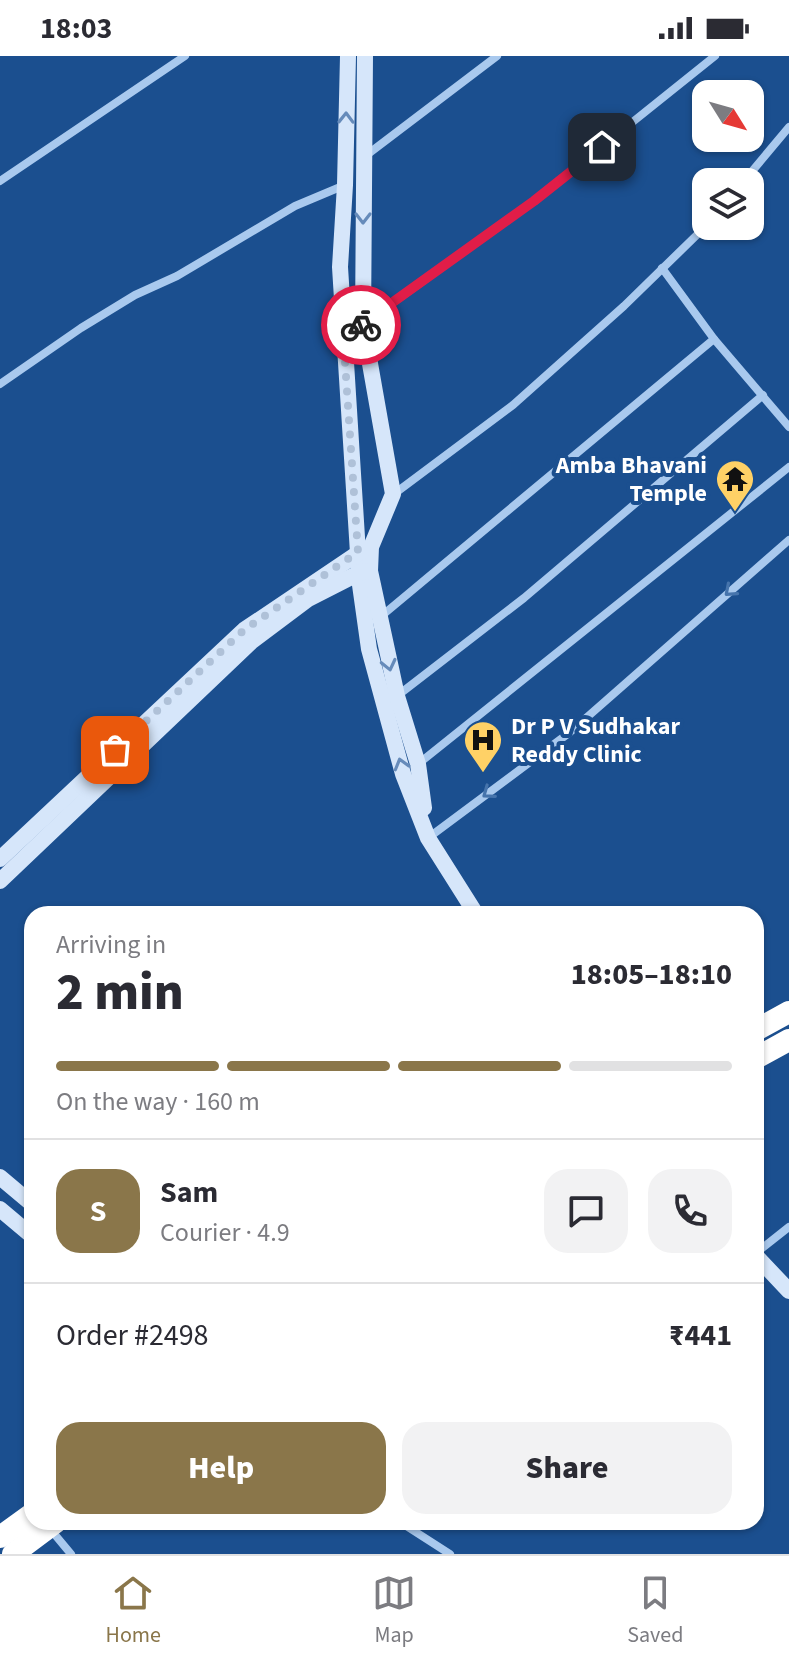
<!DOCTYPE html>
<html lang="en">
<head>
<meta charset="utf-8">
<style>
  body { margin:0; font-family:"Source Sans 3",sans-serif; background:#f2f2f3; color:#2b2b33; height:100vh; display:flex; flex-direction:column; font-size:30px; white-space:nowrap }
  * { box-sizing:border-box; margin:0 }
  p { font-size:26px; color:#7c7c81 }
  .icon { flex:none; width:44px; height:44px; fill:none; stroke:currentColor; stroke-width:2; stroke-linecap:round; stroke-linejoin:round }
  .map { position:relative; flex:1; overflow:hidden }
  .drawer { position:absolute; left:24px; top:850px; width:740px; height:624px; display:flex; flex-direction:column; background:#fff; border-radius:24px; box-shadow:0 2px 6px #0004 }
  .drawer>* { flex:none }
  .needle { width:52px; rotate:127deg }
  .controls { position:absolute; left:692px; top:24px; display:grid; gap:16px }
  .controls a { display:grid; place-items:center; width:72px; height:72px; border-radius:16px; background:#fff; box-shadow:0 2px 6px #0004; font-size:40px }
  .pin { position:absolute; display:grid; place-items:center; width:68px; height:68px; color:#fff; margin:-34px; border-radius:16px; box-shadow:0 4px 12px #0006 }
  .courier { position:absolute; display:grid; place-items:center; width:80px; height:80px; margin:-40px; border:6px solid #e11d48; border-radius:50%; background:#fff; color:#222; box-shadow:0 2px 10px #0007 }
  .head em { font-style:normal; font-weight:800 }
  .head div { display:flex; flex-direction:column-reverse }
  .head { display:flex; align-items:center; justify-content:space-between; height:136px; padding:0 32px }
  h1 { font-size:52px; font-weight:800; line-height:60px }
  .bar { display:grid; grid-template-columns:repeat(4,1fr); gap:12px 8px; align-content:center; height:96px; padding:0 32px }
  .bar i { height:10px; border-radius:6px; background:#e1e1e2 }
  .bar .selected { background:#8a764a }
  .bar p { grid-column:span 4 }
  .line { display:flex; align-items:center; gap:20px; padding:0 32px; border-top:2px solid #e1e1e2 }
  .line div { flex:1 }
  .round { display:grid; place-items:center; flex:none; width:84px; height:84px; border-radius:24px; background:#f2f2f3 }
  .primary-button { display:flex; gap:16px; margin-top:auto; padding:16px 32px }
  .primary-button a { flex:1; height:92px; border-radius:24px; background:#8a764a; color:#fff; font-size:32px; font-weight:800; line-height:92px; text-align:center }
  .primary-button a+a { background:#f2f2f3; color:#2b2b33 }
  .status { display:flex; justify-content:space-between; align-items:center; height:56px; padding:0 40px; background:#fff; direction:ltr }
  .status svg { height:22px; fill:currentColor }
  .tabs { display:flex; justify-content:space-around; align-items:center; height:112px; border-top:2px solid #e1e1e2; background:#fff; font-size:22px; color:#7c7c81 }
  .tabs a { display:grid; justify-items:center; gap:4px }
  .tabs .selected { color:#8a764a }
  .map>svg:first-child { display:block }
</style>
</head>
<body>
<div class="status"><b>18:03</b><svg viewBox="0 0 49 12"><path d="M0 12V9h3v3zM5 12V6h3v6zM10 12V3h3v9zM15 12V0h3v12zM26 1h20v11H26zM47 4h2v5h-2z"/></svg></div>
<div class="map">
<svg width="789" height="1498" viewBox="0 0 789 1498">
  <rect width="100%" height="100%" fill="#1b4f8f"/>
  <g fill="none" stroke-linecap="round" stroke-linejoin="round">
    <g stroke="#a9c9ee" stroke-width="8">
      <polyline points="364,101 497,0"/>
      <polyline points="0,125 185,0"/>
      <polyline points="743,126 789,71"/>
      <polyline points="662,212 714,283"/>
      <polyline points="344,276 363,268 534,145 715,0"/>
      <polyline points="0,328 81,272 135,239 177,220 295,150 345,129"/>
      <polyline points="394,438 513,349 624,250 706,170"/>
      <polyline points="379,562 714,283 789,371"/>
      <polyline points="397,640 524,542 763,339"/>
      <polyline points="418,708 789,411"/>
      <polyline points="428,782 569,677 789,484"/>
      <polyline points="756,1197 789,1171"/>
      <polyline points="400,1466 450,1498"/>
      <polyline points="51,1474 71,1498"/>
    </g>
    <g stroke="#d6e6fa" stroke-width="16">
      <polyline points="348,0 345,129 340,211 360,529 369,593 403,718 428,782 476,858"/>
      <polyline points="365,0 363,268 393,438 371,491 370,515 397,640 418,708 424,752"/>
      <polyline points="0,803 244,574 363,494"/>
      <polyline points="0,825 252,585 308,543 359,517 368,515"/>
      <polyline points="0,1121 32,1148"/>
      <polyline points="0,1153 32,1180"/>
      <polyline points="756,1200 789,1235"/>
    </g>
    <g stroke="#fff" stroke-width="22">
      <polyline points="756,974 789,956"/>
      <polyline points="756,1002 789,984"/>
      <polyline points="0,1481 32,1458"/>
      <polyline points="13,1498 56,1466"/>
    </g>
  </g>
  <defs><path id="oneway-chevron" d="M-2-3.5L2.5 0L-2 3.5" fill="none" stroke-width="1.6" stroke-linecap="round" stroke-linejoin="round" transform="scale(2)"/></defs>
  <g stroke="#668bba">
    <use href="#oneway-chevron" transform="translate(346 62) rotate(-89)"/>
    <use href="#oneway-chevron" transform="translate(363 162) rotate(90)"/>
    <use href="#oneway-chevron" transform="translate(389 609) rotate(77)"/>
    <use href="#oneway-chevron" transform="translate(401 708) rotate(-106)"/>
  </g>
  <g stroke="#4674ac">
    <use href="#oneway-chevron" transform="translate(730 535) rotate(139)"/>
    <use href="#oneway-chevron" transform="translate(488 737) rotate(144)"/>
  </g>
  <g fill="none" stroke-linecap="round" stroke-linejoin="round">
    <polyline stroke="#afc1d8" stroke-width="8" stroke-dasharray="0 14.4" points="115,694 244,574 358,496 343,277 361,269"/>
    <polyline stroke="#e11d48" stroke-width="10" points="361,269 534,145 602,91"/>
  </g>
  <defs>
    <g id="temple-pin" transform="scale(2)"><path d="M0 17L-7.5 6A9.5 9.5 0 1 1 7.5 6Z" fill="#ffd166" stroke="#1b4f8f"/><path d="M0-6L5-2H3V0L6.5 2.5H4V6H1.5V3h-3V6H-4V2.5H-6.5L-3 0V-2H-5Z" fill="#111"/></g>
    <g id="hospital-pin" transform="scale(2)"><path d="M0 17L-7.5 6A9.5 9.5 0 1 1 7.5 6Z" fill="#ffd166" stroke="#1b4f8f"/><path d="M-5-5h3v3.5h4V-5h3V5h-3V1.5h-4V5h-3Z" fill="#111"/></g>
  </defs>
  <g fill-rule="evenodd">
    <use href="#temple-pin" x="735" y="423"/>
    <use href="#hospital-pin" x="483" y="684"/>
  </g>
  <g text-anchor="middle" stroke-width="8" stroke-linejoin="round" paint-order="stroke">
    <g font-size="24" font-weight="bold" fill="#fff" stroke="#1b4f8f" text-anchor="end">
      <text x="707" y="417">Amba Bhavani<tspan x="707" dy="28">Temple</tspan></text>
      <text x="511" y="678" text-anchor="start">Dr P V Sudhakar<tspan x="511" dy="28">Reddy Clinic</tspan></text>
    </g>
  </g>
</svg>
<div class="controls">
<a><svg class="needle" viewBox="-14 -14 28 28"><path d="M0-13l5 13h-10z" fill="#e53935"/><path d="M0 13l5-13h-10z" fill="#7c7c81"/></svg></a>
<a><svg class="icon" aria-label="layers" viewBox="0 0 24 24"><path d="M12 4l9 5-9 5-9-5zM3 14l9 5 9-5"/></svg></a>
</div>
<div class="pin" style="left:115px;top:694px;background:#ea580c"><svg class="icon" aria-label="bag" viewBox="0 0 24 24"><path d="M5 8h14l-1 12H6zM9 8a3 3 0 0 1 6 0"/></svg></div>
<div class="pin" style="left:602px;top:91px;background:#1f2937"><svg class="icon" aria-label="home" viewBox="0 0 24 24"><path d="M3 11l9-7 9 7M6 9v11h12V9"/></svg></div>
<div class="courier" style="left:361px;top:269px"><svg class="icon" aria-label="bike" viewBox="0 0 24 24"><circle cx="6" cy="16" r="4"/><circle cx="18" cy="16" r="4"/><path d="M6 16l4-8h5l3 8M10 8l3 8H6M13 5h3"/></svg></div>
<section class="drawer">
<div class="head"><div><h1>2 min</h1><p>Arriving in</p></div><em>18:05–18:10</em></div>
<div class="bar"><i class="selected"></i><i class="selected"></i><i class="selected"></i><i></i><p>On the way · 160 m</p></div>
<div class="line" style="height:144px"><b class="round" style="background:#8a764a;color:#fff">S</b><div><b>Sam</b><p>Courier · 4.9</p></div><a class="round"><svg class="icon" aria-label="chat" viewBox="0 0 24 24"><path d="M4 5h16v11H9l-5 4z"/></svg></a><a class="round"><svg class="icon" aria-label="phone" viewBox="0 0 24 24"><path d="M5 4h4l2 5-3 2q2 4 5 5l2-3 5 2v4C11 20 4 13 5 4z"/></svg></a></div>
<div class="line" style="height:104px"><div>Order #2498</div><b>₹441</b></div>
<div class="primary-button"><a>Help</a><a>Share</a></div>
</section>
</div>
<nav class="tabs">
<a class="selected"><svg class="icon" aria-label="home" viewBox="0 0 24 24"><path d="M3 11l9-7 9 7M6 9v11h12V9"/></svg>Home</a>
<a><svg class="icon" aria-label="map" viewBox="0 0 24 24"><path d="M3 6l6-2 6 2 6-2v14l-6 2-6-2-6 2zM9 4v14M15 6v14"/></svg>Map</a>
<a><svg class="icon" aria-label="saved" viewBox="0 0 24 24"><path d="M7 4h10v16l-5-4-5 4z"/></svg>Saved</a>
</nav>
</body>
</html>
